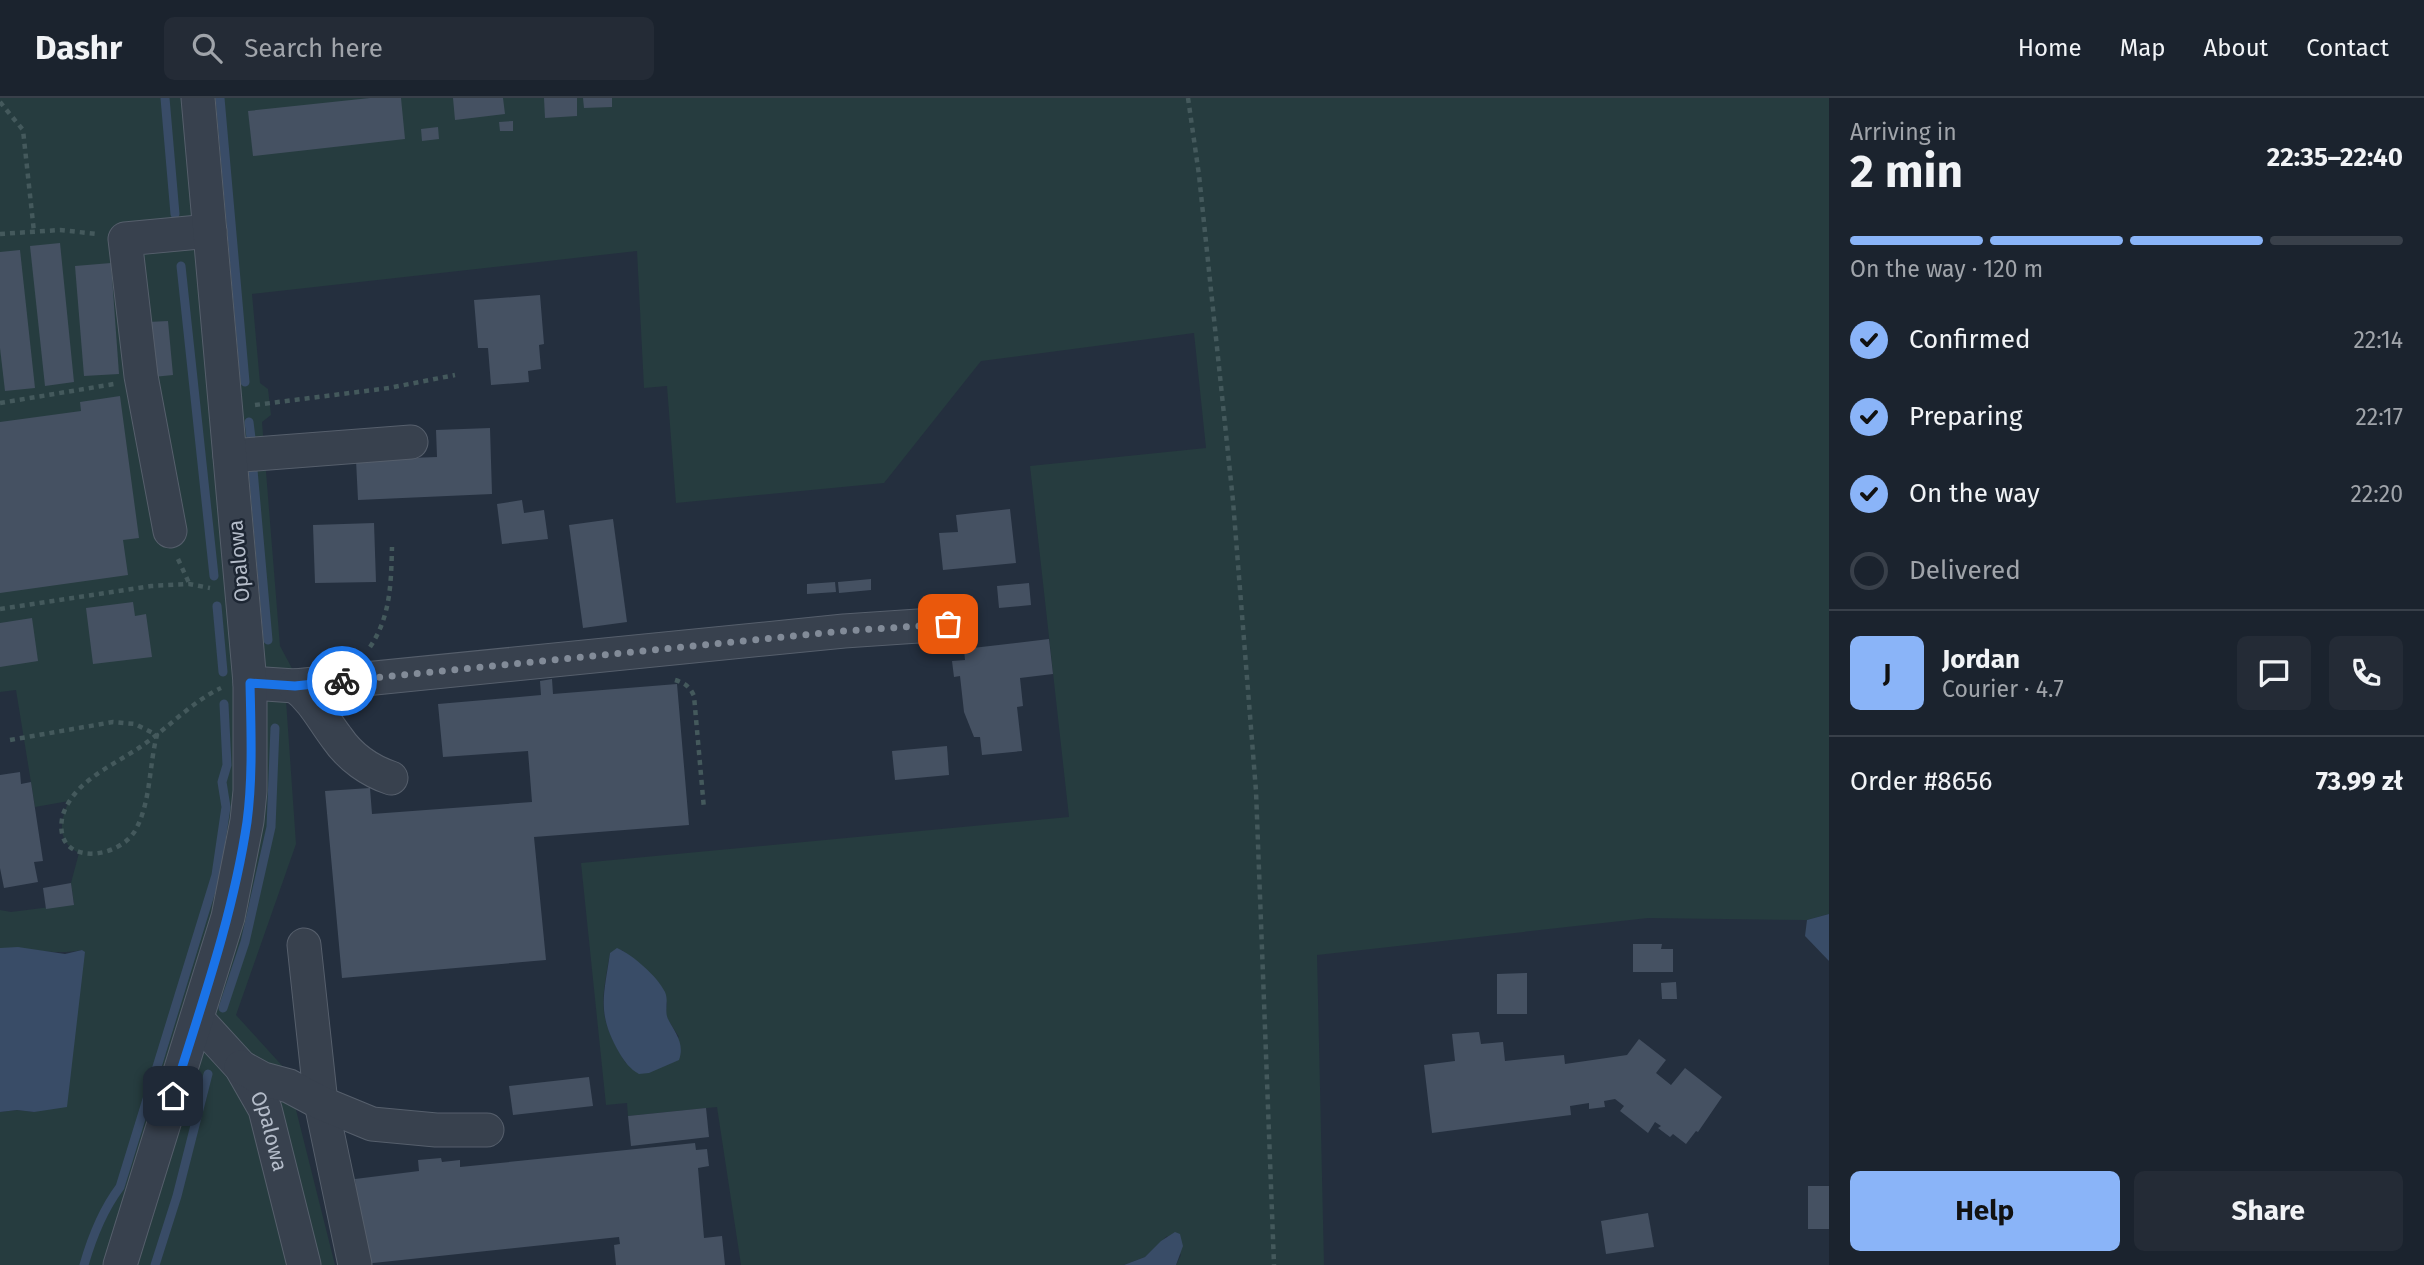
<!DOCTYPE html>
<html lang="en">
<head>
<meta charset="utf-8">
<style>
  body { margin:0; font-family:"Fira Sans",sans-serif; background:#242b36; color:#f1f3f6; height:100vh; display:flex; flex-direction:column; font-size:26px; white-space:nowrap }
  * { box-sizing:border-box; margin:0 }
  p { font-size:23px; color:#a0a4aa }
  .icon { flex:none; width:38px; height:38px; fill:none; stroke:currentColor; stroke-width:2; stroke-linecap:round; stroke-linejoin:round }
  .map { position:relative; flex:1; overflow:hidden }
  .sheet { display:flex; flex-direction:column; background:#1b232e; width:595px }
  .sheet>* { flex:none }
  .pin { position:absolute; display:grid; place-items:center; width:60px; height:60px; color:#fff; margin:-30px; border-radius:14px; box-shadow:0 4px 10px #0006 }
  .courier { position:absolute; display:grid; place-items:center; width:70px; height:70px; margin:-35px; border:5px solid #1a73e8; border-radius:50%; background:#fff; color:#222; box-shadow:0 2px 9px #0007 }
  .headline em { font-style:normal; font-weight:700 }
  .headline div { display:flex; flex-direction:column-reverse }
  .headline { display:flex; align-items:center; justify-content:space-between; height:119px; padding:0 21px }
  h1 { font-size:46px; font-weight:700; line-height:52px }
  .bar { display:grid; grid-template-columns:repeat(4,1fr); gap:10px 7px; align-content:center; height:84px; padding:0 21px }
  .bar i { height:9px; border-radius:5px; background:#39404a }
  .bar .active { background:#8ab4f8 }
  .bar p { grid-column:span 4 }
  .line { display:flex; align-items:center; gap:18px; padding:0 21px; border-top:2px solid #39404a }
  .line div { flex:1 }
  .round { display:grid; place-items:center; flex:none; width:74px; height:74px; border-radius:10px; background:#242b36 }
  ol { padding:0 21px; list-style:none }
  li { display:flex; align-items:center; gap:21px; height:77px }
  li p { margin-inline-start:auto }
  li .icon { padding:7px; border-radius:50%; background:#8ab4f8; color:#111; stroke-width:4 }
  li:last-child { color:#a0a4aa }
  li i { width:38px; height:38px; border:4px solid #39404a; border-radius:50% }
  .cta { display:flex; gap:14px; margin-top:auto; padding:14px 21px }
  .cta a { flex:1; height:80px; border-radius:10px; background:#8ab4f8; color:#111; font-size:28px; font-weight:700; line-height:80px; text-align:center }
  .cta a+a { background:#242b36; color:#f1f3f6 }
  header { display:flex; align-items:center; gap:42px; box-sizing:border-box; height:98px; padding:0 35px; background:#1b232e; border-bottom:2px solid #39404a }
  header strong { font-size:33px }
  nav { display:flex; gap:38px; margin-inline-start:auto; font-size:24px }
  .search { width:490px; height:63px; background:#242b36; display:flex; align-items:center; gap:18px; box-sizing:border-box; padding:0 24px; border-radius:10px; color:#a0a4aa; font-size:26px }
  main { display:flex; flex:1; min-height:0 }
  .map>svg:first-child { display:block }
</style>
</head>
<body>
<header>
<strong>Dashr</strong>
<div class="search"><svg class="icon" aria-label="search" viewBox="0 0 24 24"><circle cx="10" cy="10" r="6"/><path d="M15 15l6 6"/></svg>Search here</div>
<nav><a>Home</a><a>Map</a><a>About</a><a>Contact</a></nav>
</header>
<main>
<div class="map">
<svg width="1829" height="1167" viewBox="0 0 1829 1167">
  <rect width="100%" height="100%" fill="#242f3e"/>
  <path fill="#263c3f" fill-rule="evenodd" d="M0 0H1829V816L1807 822 1648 820 1317 857 1324 1167H1176L1181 1157 1167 1138 1145 1159 1124 1167H741L717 1009 628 1018 627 1005 606 1007 581 765 1069 719 1030 368 1206 350 1194 235 981 263 884 385 676 405 667 288 644 290 637 153 252 196 260 285 268 291 271 317 262 324 280 548 295 576 285 588 296 746 236 917 286 972 335 1167H0V1014L17 1012 34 1014 85 855 82 852C54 858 28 849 0 850V812L11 814 74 806 71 785 79 755C56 744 60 722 69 703L35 709 16 592 0 594ZM622 852 659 885 667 906 665 914 668 922 679 939 626 965C597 918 601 908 610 855Z"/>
  <g fill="#394c67">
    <polygon points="1829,816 1829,863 1805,838 1807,822"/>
    <polygon points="18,849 65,856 82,852 85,854 67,1009 34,1014 17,1012 0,1014 0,850"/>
    <path d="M617 850C633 857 657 878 665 894 669 903 664 912 668 921 675 935 685 945 679 962L649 975 639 976C630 971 625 964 620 956 596 915 604 898 610 855Z"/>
    <polygon points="1175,1134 1180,1136 1183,1148 1176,1167 1124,1167 1145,1159 1161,1143"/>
  </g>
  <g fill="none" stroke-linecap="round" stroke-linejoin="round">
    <g stroke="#394c67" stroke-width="9">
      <polyline points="165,0 175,116"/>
      <polyline points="220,0 245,284"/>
      <polyline points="181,168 214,478"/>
      <polyline points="249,324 251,340"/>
      <polyline points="253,372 268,542"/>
      <polyline points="217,508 223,574"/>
      <polyline points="223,910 245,844 271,729 275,630"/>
      <path d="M84 1167C92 1139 102 1113 120 1089L216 777 226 709 222 684 227 667 224 606"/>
      <polyline points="155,1167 177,1098 208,976"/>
    </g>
  </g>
  <g fill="#455162">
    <polygon points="370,0 401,0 405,41 253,58 248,13"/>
    <polygon points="453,0 503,0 505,16 455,22"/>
    <polygon points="544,0 577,0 577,18 545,20"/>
    <polygon points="583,0 612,0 612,9 584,10"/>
    <polygon points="513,23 513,33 500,33 499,24"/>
    <polygon points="438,29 439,41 422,43 421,31"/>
    <polygon points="60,145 74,284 45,288 30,148"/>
    <polygon points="20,152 35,290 5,293 0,250 0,154"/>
    <polygon points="111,165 119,276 84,278 75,168"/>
    <polygon points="540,197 544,246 539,247 541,271 528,273 529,284 491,287 488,250 478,250 474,202"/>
    <polygon points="168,223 173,277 153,279 148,224"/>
    <polygon points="120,298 139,440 123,442 128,477 0,495 0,324 81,313 80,304"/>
    <polygon points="490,330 492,396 358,402 356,362 437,359 436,332"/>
    <polygon points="522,402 524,415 544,412 548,441 502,446 497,406"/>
    <polygon points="1010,411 1016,465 943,472 939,435 958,434 956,417"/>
    <polygon points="613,421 627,524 583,530 569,427"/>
    <polygon points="374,425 376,484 315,485 313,427"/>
    <polygon points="871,481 871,492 839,495 838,484"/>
    <polygon points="835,484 836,494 807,496 807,486"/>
    <polygon points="1029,485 1031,507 999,510 997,488"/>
    <polygon points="133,504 135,518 146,516 152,559 93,566 86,510"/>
    <polygon points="32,520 38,563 0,569 0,525"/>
    <polygon points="1049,541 1053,576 1020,580 1023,608 1017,609 1022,653 982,657 980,639 974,639 964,614 960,578 954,579 952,563 965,562 964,551"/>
    <polygon points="552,581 553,596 677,586 689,727 534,739 546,862 342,880 325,693 370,690 372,716 532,704 528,653 443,659 438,606 541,597 540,583"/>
    <polygon points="947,648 949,677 895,682 892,653"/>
    <polygon points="20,674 21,686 31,684 43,763 34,764 38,784 4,790 0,770 0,677"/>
    <polygon points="71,785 74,807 46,811 43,790"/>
    <polygon points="1633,846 1662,846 1661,851 1673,851 1673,874 1633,874"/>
    <polygon points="1527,875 1527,916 1497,916 1497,876"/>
    <polygon points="1676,884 1677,901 1662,901 1661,885"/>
    <polygon points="1479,934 1481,946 1503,944 1505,963 1564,957 1565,966 1627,957 1639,941 1666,962 1656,975 1671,987 1685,970 1722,999 1698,1034 1696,1033 1686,1046 1673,1036 1670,1039 1658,1030 1661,1028 1655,1024 1648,1035 1620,1013 1624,1008 1615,1001 1604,1003 1605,1009 1589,1011 1589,1005 1570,1008 1571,1017 1432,1035 1424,967 1455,963 1452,936"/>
    <polygon points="589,979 593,1008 513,1017 509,988"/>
    <polygon points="706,1010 709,1039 631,1048 628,1018"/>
    <polygon points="695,1045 696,1052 707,1051 709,1068 698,1070 704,1140 722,1138 725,1167 616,1167 614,1147 620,1146 619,1139 364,1166 355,1081 419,1073 418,1062 441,1060 442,1064 460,1062 460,1069"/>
    <rect x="1808" y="1088" width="21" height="43"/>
    <polygon points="1648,1115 1654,1149 1606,1156 1601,1123"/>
  </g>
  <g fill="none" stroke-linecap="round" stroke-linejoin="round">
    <g stroke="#565f6c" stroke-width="35">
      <g id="minor">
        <polyline points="230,358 411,344"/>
        <polyline points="170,433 141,278 125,141 210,133"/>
        <polyline points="250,585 295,588 844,533 948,526"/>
        <path d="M295 588C314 602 323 622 337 640 350 659 370 673 391 680"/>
        <polyline points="304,847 321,1005 355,1167"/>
        <path id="s1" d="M197 921 241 969 265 1011 304 1167"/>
        <polyline points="241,969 263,981 289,988 321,1005 372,1026 436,1032 487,1032"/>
        <polyline points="120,1167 228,819 247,723 250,693 250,585 198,0"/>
      </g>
    </g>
    <g stroke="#44595c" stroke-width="4.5" stroke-dasharray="5 5" stroke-linecap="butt">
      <polyline points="1188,0 1199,77 1233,403 1256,693 1274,1167"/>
      <polyline points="0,4 23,32 34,134"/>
      <polyline points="0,136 60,132 97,136"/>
      <polyline points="0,305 114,286"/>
      <polyline points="255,307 389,290 455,277"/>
      <polyline points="178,461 189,485"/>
      <polyline points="0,511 151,488 189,486 210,490"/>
      <path d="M370 549C391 518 391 484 392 449"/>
      <path d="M675 582C685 585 690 589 694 598L704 711"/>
      <path d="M10 642 113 624 135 626 157 637C149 667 151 703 136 731 120 762 54 769 62 721 64 709 73 697 81 689 99 672 123 661 143 647 169 629 193 603 221 590"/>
    </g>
    <use href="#minor" stroke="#38414e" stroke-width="33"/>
  </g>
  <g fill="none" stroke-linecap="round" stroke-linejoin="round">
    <polyline stroke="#828b98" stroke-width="7" stroke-dasharray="0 12.6" points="342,583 844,533 948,526"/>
    <path stroke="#1a73e8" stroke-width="9" d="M173 998C201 908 233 818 247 724 253 679 251 631 250 585L295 588 342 583"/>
  </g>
  <g text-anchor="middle" stroke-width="5" stroke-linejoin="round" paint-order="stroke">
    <g font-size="21" fill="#b4bcc9" stroke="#1d2633">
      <text transform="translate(239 463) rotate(-95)" y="7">Opalowa</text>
      <text dy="7" stroke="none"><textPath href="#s1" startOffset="136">Opalowa</textPath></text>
    </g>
  </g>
</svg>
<div class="pin" style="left:948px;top:526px;background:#ea580c"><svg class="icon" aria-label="bag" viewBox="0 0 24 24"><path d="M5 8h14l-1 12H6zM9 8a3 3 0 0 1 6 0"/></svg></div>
<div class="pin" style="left:173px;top:998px;background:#1f2937"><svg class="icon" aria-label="home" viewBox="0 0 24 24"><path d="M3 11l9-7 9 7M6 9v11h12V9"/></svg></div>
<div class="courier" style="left:342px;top:583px"><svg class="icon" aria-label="bike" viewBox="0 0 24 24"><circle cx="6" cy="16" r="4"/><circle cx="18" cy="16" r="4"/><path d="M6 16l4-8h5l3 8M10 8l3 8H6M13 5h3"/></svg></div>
</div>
<section class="sheet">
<div class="headline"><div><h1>2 min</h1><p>Arriving in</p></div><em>22:35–22:40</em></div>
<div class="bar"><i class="active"></i><i class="active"></i><i class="active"></i><i></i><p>On the way · 120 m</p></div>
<ol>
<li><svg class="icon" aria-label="check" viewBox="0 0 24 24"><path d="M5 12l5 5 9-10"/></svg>Confirmed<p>22:14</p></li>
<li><svg class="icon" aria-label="check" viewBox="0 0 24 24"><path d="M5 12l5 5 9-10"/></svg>Preparing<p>22:17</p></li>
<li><svg class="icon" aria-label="check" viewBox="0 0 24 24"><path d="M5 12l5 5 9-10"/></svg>On the way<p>22:20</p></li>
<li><i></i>Delivered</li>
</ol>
<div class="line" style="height:126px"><b class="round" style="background:#8ab4f8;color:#111">J</b><div><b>Jordan</b><p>Courier · 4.7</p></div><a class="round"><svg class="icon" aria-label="chat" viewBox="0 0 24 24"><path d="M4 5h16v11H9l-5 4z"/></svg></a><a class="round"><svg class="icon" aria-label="phone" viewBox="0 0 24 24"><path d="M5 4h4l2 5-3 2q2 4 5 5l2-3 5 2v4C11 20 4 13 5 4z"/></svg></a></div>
<div class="line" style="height:91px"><div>Order #8656</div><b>73.99 zł</b></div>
<div class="cta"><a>Help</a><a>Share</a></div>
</section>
</main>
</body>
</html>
